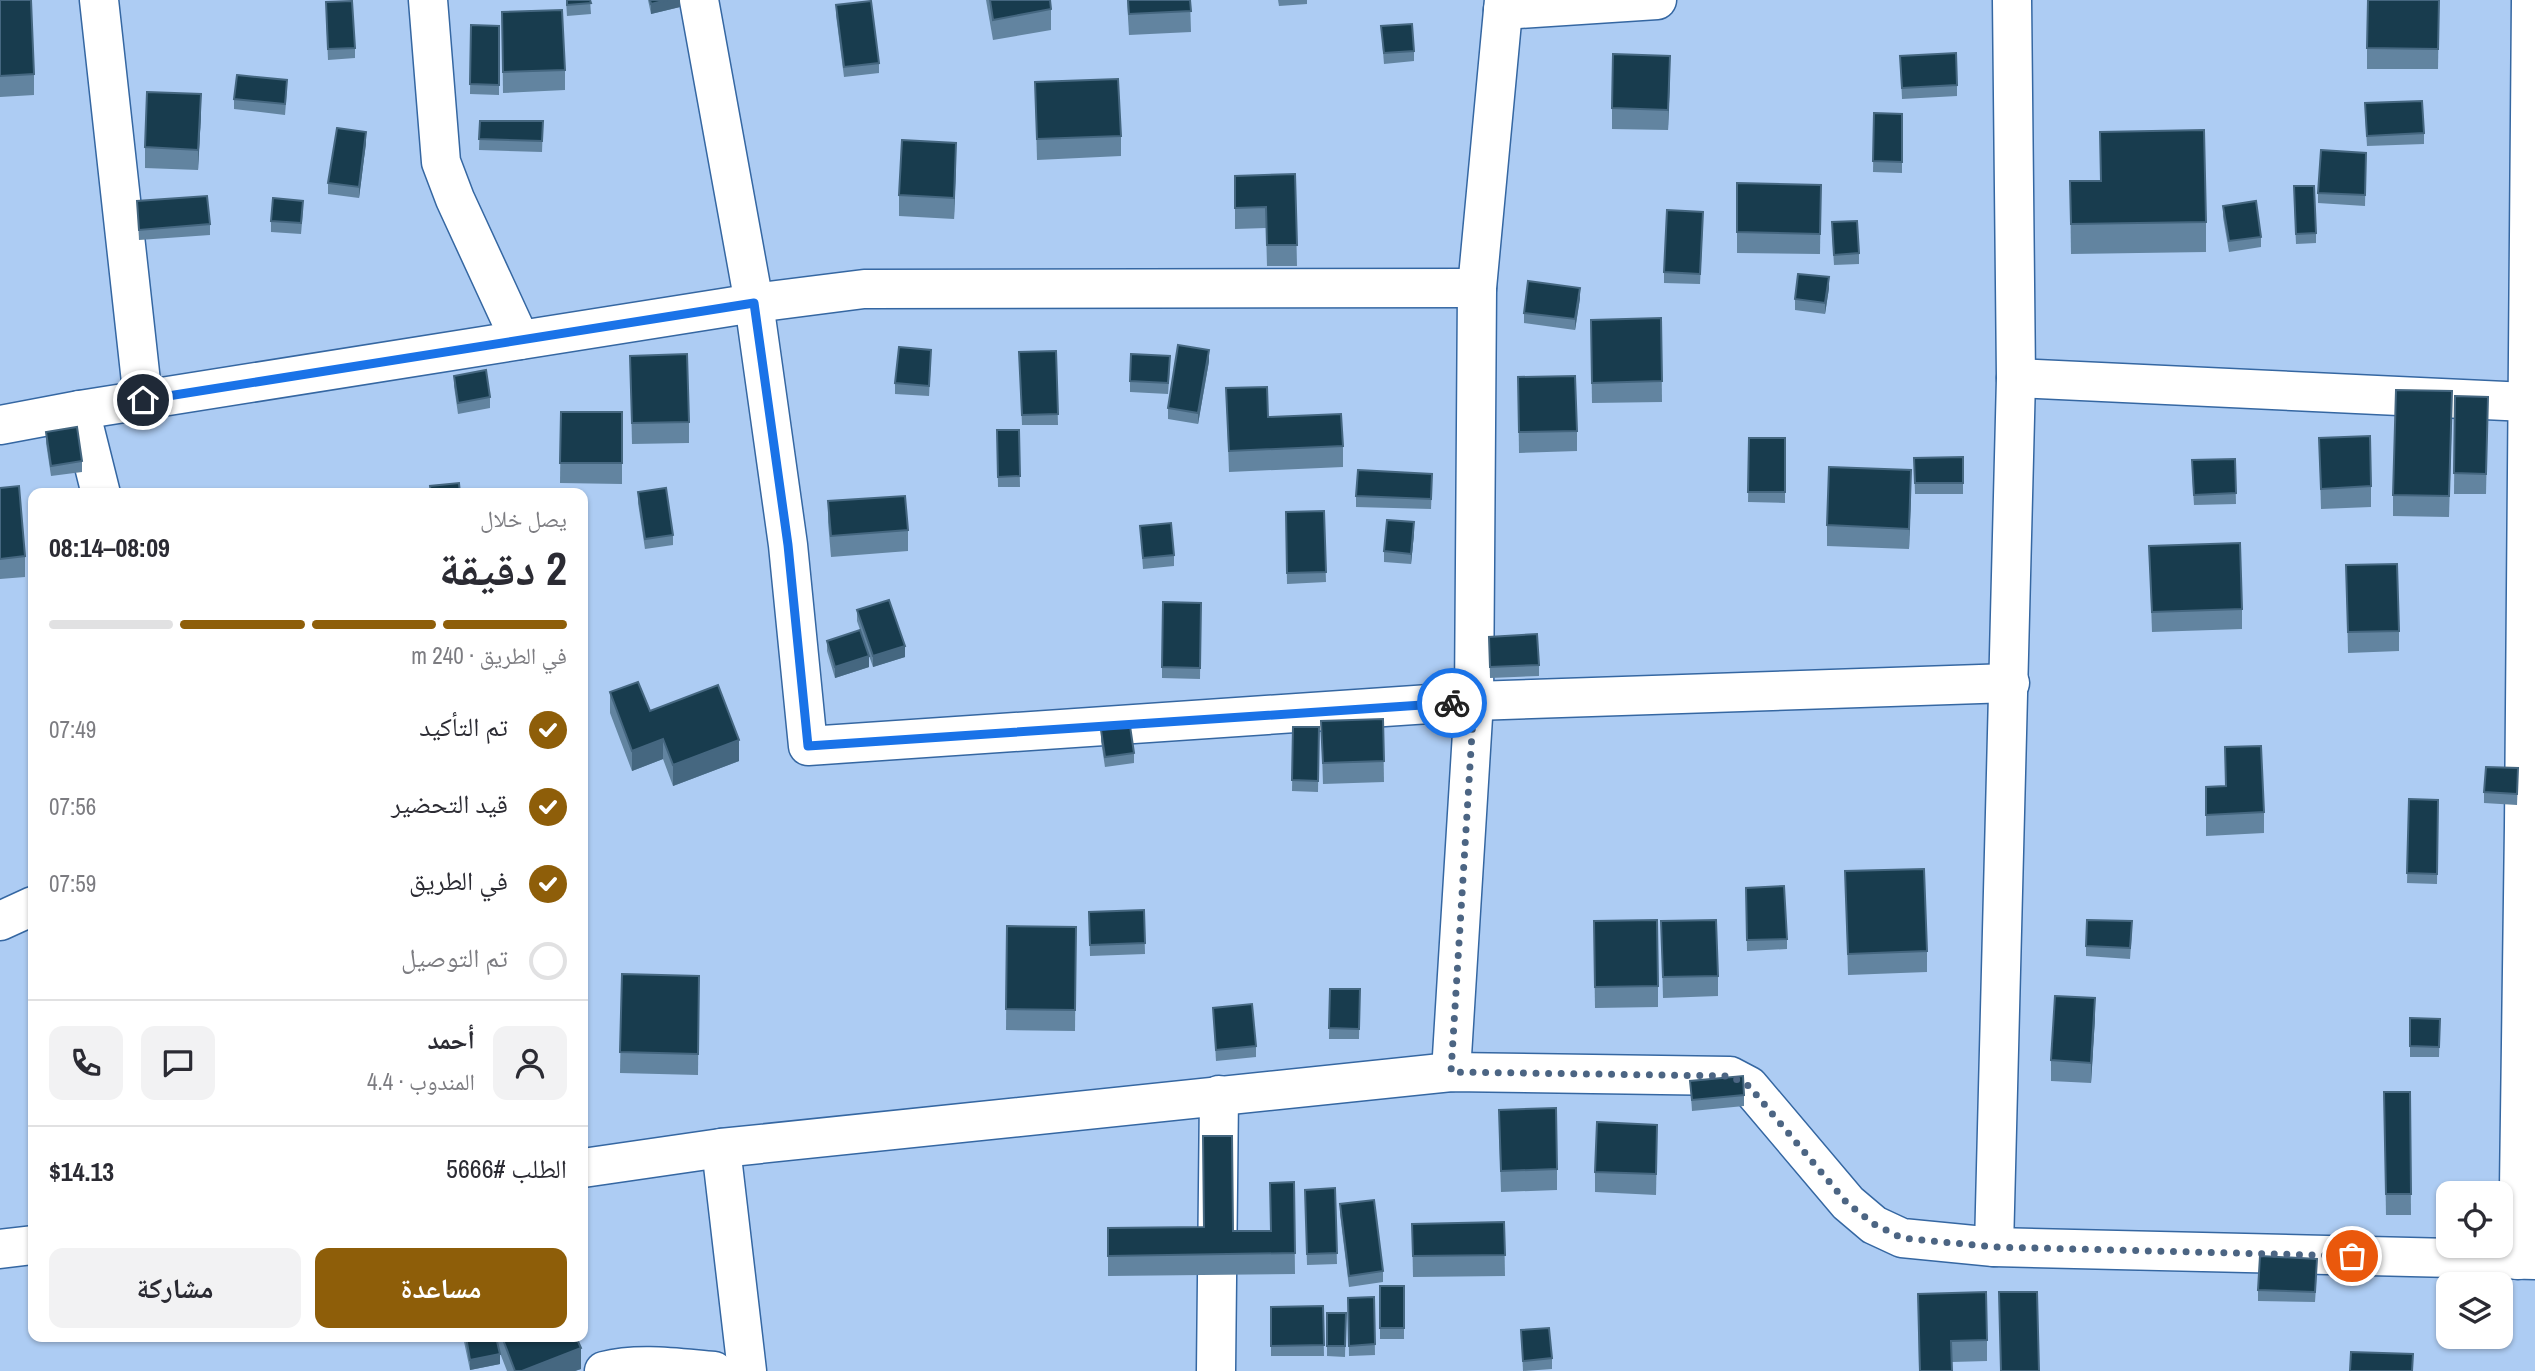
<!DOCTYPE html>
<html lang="ar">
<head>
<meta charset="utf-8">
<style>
  body { margin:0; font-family:"Archivo Narrow","Noto Naskh Arabic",sans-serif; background:#f2f2f3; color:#2b2b33; direction:rtl; height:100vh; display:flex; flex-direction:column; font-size:26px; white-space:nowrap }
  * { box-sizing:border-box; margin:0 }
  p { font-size:23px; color:#7c7c81 }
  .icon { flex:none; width:38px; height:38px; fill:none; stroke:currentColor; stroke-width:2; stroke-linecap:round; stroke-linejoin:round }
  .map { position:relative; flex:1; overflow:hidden; direction:ltr }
  .details { position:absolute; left:28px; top:488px; width:560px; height:854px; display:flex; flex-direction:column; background:#fff; border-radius:14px; box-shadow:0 2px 5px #0004; direction:rtl }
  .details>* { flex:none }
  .buttons { position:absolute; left:2436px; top:1181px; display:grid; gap:14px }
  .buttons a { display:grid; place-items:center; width:77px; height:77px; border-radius:14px; background:#fff; box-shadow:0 2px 5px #0004; font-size:35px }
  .pin { position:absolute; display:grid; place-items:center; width:60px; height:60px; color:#fff; margin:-30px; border:4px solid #fff; border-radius:50%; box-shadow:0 2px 7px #0007 }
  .courier { position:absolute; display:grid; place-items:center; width:70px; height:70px; margin:-35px; border:5px solid #1a73e8; border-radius:50%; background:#fff; color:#222; box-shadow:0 2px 9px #0007 }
  .headline em { font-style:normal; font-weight:700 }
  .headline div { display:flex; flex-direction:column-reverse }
  .headline { display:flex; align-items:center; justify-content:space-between; height:119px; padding:0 21px }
  h1 { font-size:46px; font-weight:700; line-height:52px }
  .bar { display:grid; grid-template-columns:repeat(4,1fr); gap:10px 7px; align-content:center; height:84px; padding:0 21px }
  .bar i { height:9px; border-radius:5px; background:#e1e1e2 }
  .bar .current { background:#8e5e09 }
  .bar p { grid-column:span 4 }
  .line { display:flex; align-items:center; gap:18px; padding:0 21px; border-top:2px solid #e1e1e2 }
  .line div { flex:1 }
  .round { display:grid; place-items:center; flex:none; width:74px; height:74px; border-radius:14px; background:#f2f2f3 }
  ol { padding:0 21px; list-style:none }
  li { display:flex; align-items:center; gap:21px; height:77px }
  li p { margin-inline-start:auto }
  li .icon { padding:7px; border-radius:50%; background:#8e5e09; color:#fff; stroke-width:4 }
  li:last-child { color:#7c7c81 }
  li i { width:38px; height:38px; border:4px solid #e1e1e2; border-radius:50% }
  .cta { display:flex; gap:14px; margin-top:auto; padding:14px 21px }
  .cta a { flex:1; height:80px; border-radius:14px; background:#8e5e09; color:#fff; font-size:28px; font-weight:700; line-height:80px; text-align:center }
  .cta a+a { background:#f2f2f3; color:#2b2b33 }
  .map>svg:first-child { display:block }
</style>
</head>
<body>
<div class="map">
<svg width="2535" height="1371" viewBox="0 0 2535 1371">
  <rect width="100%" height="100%" fill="#adccf3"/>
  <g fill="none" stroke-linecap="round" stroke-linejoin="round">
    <g stroke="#3567a2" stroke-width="41">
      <g id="street">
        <polyline points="99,0 143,400"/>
        <polyline points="428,0 441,162 455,199 520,340"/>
        <polyline points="699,0 754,303 788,545 808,746 1474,701 2010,683"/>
        <polyline points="1503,10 1657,0"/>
        <polyline points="2016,378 2527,402"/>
        <polyline points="80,410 101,494"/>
        <polyline points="0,425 80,410 754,303 864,289 1477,288"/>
        <polyline points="0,921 33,906"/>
        <polyline points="1451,1072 1474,701 1477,288 1504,0"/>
        <polyline points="721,1148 747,1371"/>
        <polyline points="583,1168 721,1148 1451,1072 1730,1076 1749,1086 1848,1203 1874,1225 1902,1238 1994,1247 2535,1260"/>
        <polyline points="1994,1247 2016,378 2012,0"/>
        <polyline points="0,1249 33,1245"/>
        <polyline points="2518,1260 2524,826 2531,0"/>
        <path d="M604 1371C639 1362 678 1368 714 1371"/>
        <polyline points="1216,1371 1219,1095"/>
      </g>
    </g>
    <use href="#street" stroke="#fff" stroke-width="38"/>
  </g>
  <g fill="#6284a0">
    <polygon points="0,0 34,74 34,95 0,97"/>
    <polygon points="566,0 590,0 591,14 567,16"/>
    <polygon points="648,0 680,0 680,7 651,14"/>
    <polygon points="986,0 1050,0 1051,9 1051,30 993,40"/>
    <polygon points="1127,0 1190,0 1191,32 1129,35"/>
    <polygon points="1278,0 1307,0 1307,4 1279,6"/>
    <polygon points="2439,0 2438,69 2367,69 2367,48"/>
    <polygon points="836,5 879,63 879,73 844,77 836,15"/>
    <polygon points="502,12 565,70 565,90 503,93"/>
    <polygon points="326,13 355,48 355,58 328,60"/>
    <polygon points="471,25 499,26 499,95 470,94"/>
    <polygon points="1381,26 1414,51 1414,61 1384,64"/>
    <polygon points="1900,56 1957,85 1957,96 1902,99"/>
    <polygon points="1670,76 1668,130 1612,129 1612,108"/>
    <polygon points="1035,82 1121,136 1121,156 1037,160"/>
    <polygon points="287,90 285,115 234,109 234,99"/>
    <polygon points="1874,113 1902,114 1902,173 1873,172"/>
    <polygon points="2365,113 2424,133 2424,144 2367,146"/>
    <polygon points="201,115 198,170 145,168 145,147"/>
    <polygon points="480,121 543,121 542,152 479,150"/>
    <polygon points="366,143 359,198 328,194 328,183"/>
    <polygon points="2366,153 2365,206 2318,203 2318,193"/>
    <polygon points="956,163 954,219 899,216 899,195"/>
    <polygon points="1295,174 1297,266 1267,266 1266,228 1235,229 1235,176"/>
    <polygon points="2070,181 2206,222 2206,252 2071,254"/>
    <polygon points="1737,183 1821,185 1820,254 1737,253"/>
    <polygon points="2294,197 2316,233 2316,243 2296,244"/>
    <polygon points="137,201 210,224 210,235 139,240"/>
    <polygon points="2223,206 2261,237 2261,247 2229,252 2223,217"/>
    <polygon points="303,211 301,234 271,232 271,221"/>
    <polygon points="1703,222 1700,284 1664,283 1664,272"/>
    <polygon points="1832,232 1859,253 1859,264 1834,265"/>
    <polygon points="1829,288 1825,314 1795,310 1795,299"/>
    <polygon points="1580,298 1575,330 1524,323 1524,313"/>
    <polygon points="1661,318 1662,402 1592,403 1591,341"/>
    <polygon points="1056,351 1058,425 1022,425 1019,352"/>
    <polygon points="630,356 689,422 689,443 632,444"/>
    <polygon points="931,360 929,396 895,394 895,383"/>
    <polygon points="1209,361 1198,424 1168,419 1168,408"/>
    <polygon points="1170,367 1168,394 1130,392 1130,381"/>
    <polygon points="454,376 490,397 490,408 458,414 454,386"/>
    <polygon points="1518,377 1577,431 1577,451 1519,453"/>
    <polygon points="1226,388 1268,417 1343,446 1343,467 1229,472"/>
    <polygon points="2455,396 2488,397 2486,494 2454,494"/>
    <polygon points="561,412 622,412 622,484 560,483"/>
    <polygon points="2452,412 2449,517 2393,516 2393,495"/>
    <polygon points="997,430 1019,430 1020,487 998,487"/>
    <polygon points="46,432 82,461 82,472 51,476 46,443"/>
    <polygon points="1749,438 1785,438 1785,503 1748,502"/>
    <polygon points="2319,438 2371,486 2371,507 2321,509"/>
    <polygon points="1963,457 1963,494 1915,494 1914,458"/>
    <polygon points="2235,459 2236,504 2194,505 2192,471"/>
    <polygon points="1432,484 1431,509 1356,507 1356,496"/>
    <polygon points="0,488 25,556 25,577 0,579"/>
    <polygon points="1911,490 1909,549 1827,546 1827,525"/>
    <polygon points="638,492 673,535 673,545 645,549 638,503"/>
    <polygon points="828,501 908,530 908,551 831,557 828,522"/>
    <polygon points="1324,511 1326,582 1287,584 1286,512"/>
    <polygon points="1140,526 1174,555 1174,566 1143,569"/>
    <polygon points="1414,533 1411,564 1384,562 1384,551"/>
    <polygon points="2149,546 2242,609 2242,629 2152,632"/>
    <polygon points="2346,565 2399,631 2399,651 2348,653"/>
    <polygon points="1201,603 1200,679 1162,678 1162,667"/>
    <polygon points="857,610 905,657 873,667 857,621"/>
    <polygon points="1489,637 1539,665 1539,676 1490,678"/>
    <polygon points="827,641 869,667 835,678 827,651"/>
    <polygon points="610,692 650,711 739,761 673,786 663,759 632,771 610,713"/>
    <polygon points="1383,719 1384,782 1323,784 1321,721"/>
    <polygon points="1293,727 1319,727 1318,792 1292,791"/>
    <polygon points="1101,730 1134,753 1134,763 1105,767 1101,741"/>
    <polygon points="2225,747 2264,812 2264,833 2206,836 2206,787 2225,786"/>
    <polygon points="2518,779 2517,805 2484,803 2484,792"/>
    <polygon points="2409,799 2438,800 2437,884 2407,883"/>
    <polygon points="1845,871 1927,951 1927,972 1848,975"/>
    <polygon points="1746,888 1787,939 1787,949 1747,951"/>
    <polygon points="1144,910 1145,954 1090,956 1089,912"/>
    <polygon points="1661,921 1718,976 1718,996 1663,998"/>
    <polygon points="1007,926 1076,927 1075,1031 1006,1030"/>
    <polygon points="2132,932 2130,959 2086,956 2086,946"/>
    <polygon points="1594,942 1658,986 1658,1007 1595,1008"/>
    <polygon points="622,974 699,976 698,1075 620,1073"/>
    <polygon points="1330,989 1360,989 1359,1039 1329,1039"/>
    <polygon points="1213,1008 1256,1046 1256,1057 1216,1061"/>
    <polygon points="2095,1018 2091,1083 2051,1081 2051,1060"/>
    <polygon points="2440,1019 2439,1057 2410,1057 2410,1046"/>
    <polygon points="1690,1081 1744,1095 1744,1106 1692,1111"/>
    <polygon points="2384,1092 2410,1092 2411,1215 2386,1215"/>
    <polygon points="1499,1130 1557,1169 1557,1190 1501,1192"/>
    <polygon points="1657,1145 1656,1195 1595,1192 1595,1172"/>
    <polygon points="1294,1182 1295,1274 1108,1276 1108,1228 1271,1231"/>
    <polygon points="1335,1188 1337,1264 1307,1265 1305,1190"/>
    <polygon points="1340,1204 1383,1271 1383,1282 1349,1287 1340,1214"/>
    <polygon points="1504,1222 1505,1276 1413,1277 1412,1224"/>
    <polygon points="2317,1269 2315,1302 2258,1301 2258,1290"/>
    <rect x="1380" y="1286" width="24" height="53"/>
    <polygon points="1918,1294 1987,1340 1987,1361 1952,1362 1952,1371 1919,1371"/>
    <polygon points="1374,1297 1375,1355 1349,1356 1348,1298"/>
    <polygon points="1323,1306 1324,1356 1271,1356 1271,1307"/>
    <polygon points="1327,1313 1346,1313 1345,1357 1327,1356"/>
    <polygon points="1521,1330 1552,1358 1552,1369 1523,1371"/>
    <polygon points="463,1337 576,1337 581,1369 575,1371 507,1371 500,1353 500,1364 470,1370"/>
  </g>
  <g fill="#456780">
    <polygon points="667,0 680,0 680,7 651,14 651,4"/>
    <polygon points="1670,56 1670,76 1668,130 1668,110"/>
    <polygon points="201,94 201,115 198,170 198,150"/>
    <polygon points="366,132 366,143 359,198 359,187"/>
    <polygon points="956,143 956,163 954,219 954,198"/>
    <polygon points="1829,277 1829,288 1825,314 1825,303"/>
    <polygon points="1580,288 1580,298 1575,330 1575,319"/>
    <polygon points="1209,350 1209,361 1198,424 1198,413"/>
    <polygon points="1911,470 1911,490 1909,549 1909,529"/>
    <polygon points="1414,522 1414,533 1411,564 1411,554"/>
    <polygon points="905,646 905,657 873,667 873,656"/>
    <polygon points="869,656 869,667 835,678 835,667"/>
    <polygon points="663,739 663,759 632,771 632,751"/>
    <polygon points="739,740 739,761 673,786 673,765"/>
    <polygon points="2095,998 2095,1018 2091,1083 2091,1063"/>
    <polygon points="581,1348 581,1369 575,1371 522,1371"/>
    <polygon points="500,1354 500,1364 470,1370 470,1360"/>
  </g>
  <g fill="#183c4e" stroke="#456780" stroke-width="2">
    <polygon points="0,0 31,0 34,74 0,76"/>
    <polygon points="567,0 590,0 591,3 567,5"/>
    <polygon points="650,0 667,0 651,4"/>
    <polygon points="990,0 1050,0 1051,9 993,20"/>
    <polygon points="1128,0 1190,0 1191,11 1129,14"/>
    <polygon points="2368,0 2439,0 2438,49 2367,48"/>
    <polygon points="352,1 355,48 328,49 326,2"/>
    <polygon points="871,1 879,63 844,67 836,5"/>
    <polygon points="562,10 565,70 503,72 502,12"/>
    <polygon points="1412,24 1414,51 1384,53 1381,26"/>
    <polygon points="471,25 499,26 499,85 470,84"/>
    <polygon points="1956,53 1957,85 1902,88 1900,56"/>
    <polygon points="1613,54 1670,56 1668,110 1612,108"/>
    <polygon points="237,75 287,80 285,104 234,99"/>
    <polygon points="1118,79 1121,136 1037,139 1035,82"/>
    <polygon points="147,92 201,94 198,150 145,147"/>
    <polygon points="2422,101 2424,133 2367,136 2365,103"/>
    <polygon points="1874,113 1902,114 1902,162 1873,161"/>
    <polygon points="480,121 543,121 542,141 479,139"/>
    <polygon points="337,128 366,132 359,187 328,183"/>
    <polygon points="2204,130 2206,222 2071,224 2070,181 2101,181 2100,132"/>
    <polygon points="902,140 956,143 954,198 899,195"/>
    <polygon points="2321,150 2366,153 2365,195 2318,193"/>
    <polygon points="1295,174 1297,245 1267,245 1266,207 1235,208 1235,176"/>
    <polygon points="1737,183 1821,185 1820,234 1737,232"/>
    <polygon points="2294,186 2314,186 2316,233 2296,234"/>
    <polygon points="207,196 210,224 139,230 137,201"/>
    <polygon points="273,198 303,201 301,223 271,221"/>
    <polygon points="2256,201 2261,237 2229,241 2223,206"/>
    <polygon points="1667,210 1703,212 1700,274 1664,272"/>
    <polygon points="1857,221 1859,253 1834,255 1832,222"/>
    <polygon points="1798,274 1829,277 1825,303 1795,299"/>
    <polygon points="1528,281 1580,288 1575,319 1524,313"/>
    <polygon points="1661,318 1662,381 1592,383 1591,320"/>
    <polygon points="1178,345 1209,350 1198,413 1168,408"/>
    <polygon points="899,347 931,350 929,386 895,383"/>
    <polygon points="1056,351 1058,414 1022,415 1019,352"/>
    <polygon points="687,354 689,422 632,423 630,356"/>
    <polygon points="1131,354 1170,356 1168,383 1130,381"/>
    <polygon points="486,370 490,397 458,403 454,376"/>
    <polygon points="1575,376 1577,431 1519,432 1518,377"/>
    <polygon points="1267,387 1268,417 1341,414 1343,446 1229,451 1226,388"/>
    <polygon points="2396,390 2452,391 2449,496 2393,495"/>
    <polygon points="2455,396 2488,397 2486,474 2454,473"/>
    <polygon points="561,412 622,412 622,463 560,463"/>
    <polygon points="77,427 82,461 51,466 46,432"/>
    <polygon points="997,430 1019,430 1020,476 998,477"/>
    <polygon points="2370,436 2371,486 2321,489 2319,438"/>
    <polygon points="1749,438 1785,438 1785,492 1748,492"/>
    <polygon points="1963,457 1963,483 1915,483 1914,458"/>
    <polygon points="2235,459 2236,493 2194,495 2192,460"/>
    <polygon points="1829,467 1911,470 1909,529 1827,525"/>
    <polygon points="1358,470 1432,474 1431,499 1356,496"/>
    <polygon points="459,483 460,494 431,494 430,486"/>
    <polygon points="19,486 25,556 0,559 0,488"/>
    <polygon points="666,488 673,535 645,539 638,492"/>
    <polygon points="905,496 908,530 831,536 828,501"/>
    <polygon points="1324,511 1326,572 1287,573 1286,512"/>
    <polygon points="1387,520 1414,522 1411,554 1384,551"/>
    <polygon points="1171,523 1174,555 1143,558 1140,526"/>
    <polygon points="2240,543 2242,609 2152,612 2149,546"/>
    <polygon points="2397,564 2399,631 2348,632 2346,565"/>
    <polygon points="889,600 905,646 873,656 857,610"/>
    <polygon points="1163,602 1201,603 1200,668 1162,667"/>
    <polygon points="860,630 869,656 835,667 827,641"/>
    <polygon points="1537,634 1539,665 1490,667 1489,637"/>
    <polygon points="638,682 650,711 718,685 739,740 673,765 663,739 632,751 610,692"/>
    <polygon points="1383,719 1384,761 1323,763 1321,721"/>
    <polygon points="1130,726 1134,753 1105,757 1101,730"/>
    <polygon points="1293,727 1319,727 1318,781 1292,780"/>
    <polygon points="2261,746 2264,812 2206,815 2206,787 2226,786 2225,747"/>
    <polygon points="2486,767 2518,768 2517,794 2484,792"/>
    <polygon points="2409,799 2438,800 2437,874 2407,873"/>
    <polygon points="1924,869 1927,951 1848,954 1845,871"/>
    <polygon points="1784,886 1787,939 1747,940 1746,888"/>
    <polygon points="1144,910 1145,943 1090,945 1089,912"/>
    <polygon points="1657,920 1658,986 1595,987 1594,921"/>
    <polygon points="1716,920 1718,976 1663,977 1661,921"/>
    <polygon points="2087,920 2132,921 2130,948 2086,946"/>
    <polygon points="1007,926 1076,927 1075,1010 1006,1009"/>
    <polygon points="622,974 699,976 698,1054 620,1052"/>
    <polygon points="1330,989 1360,989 1359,1029 1329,1028"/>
    <polygon points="2055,996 2095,998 2091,1063 2051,1060"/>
    <polygon points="1252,1004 1256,1046 1216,1050 1213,1008"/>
    <polygon points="2410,1018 2440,1019 2439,1047 2410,1046"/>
    <polygon points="1743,1076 1744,1095 1692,1100 1690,1081"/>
    <polygon points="2384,1092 2410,1092 2411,1194 2386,1194"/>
    <polygon points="1556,1108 1557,1169 1501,1171 1499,1110"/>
    <polygon points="1597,1122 1657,1125 1656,1174 1595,1172"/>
    <polygon points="1203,1136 1232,1136 1233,1231 1271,1231 1270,1183 1294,1182 1295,1253 1108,1256 1108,1228 1204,1227"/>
    <polygon points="1335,1188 1337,1253 1307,1254 1305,1190"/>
    <polygon points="1374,1200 1383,1271 1349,1276 1340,1204"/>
    <polygon points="1504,1222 1505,1255 1413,1256 1412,1224"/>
    <polygon points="2260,1256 2317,1259 2315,1292 2258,1290"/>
    <rect x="1380" y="1286" width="24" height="42"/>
    <polygon points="1986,1292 1987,1340 1951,1341 1952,1371 1920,1371 1918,1294"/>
    <polygon points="1999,1292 2037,1292 2039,1371 2001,1371"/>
    <polygon points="1374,1297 1375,1344 1349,1346 1348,1298"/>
    <polygon points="1323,1306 1324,1345 1271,1346 1271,1307"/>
    <polygon points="1327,1313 1346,1313 1345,1346 1327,1346"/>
    <polygon points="1549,1328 1552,1358 1523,1361 1521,1330"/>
    <polygon points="466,1337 496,1337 500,1354 470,1360"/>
    <polygon points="502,1337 576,1337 581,1348 522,1371 515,1371"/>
    <polygon points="2351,1352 2413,1354 2412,1371 2350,1371"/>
  </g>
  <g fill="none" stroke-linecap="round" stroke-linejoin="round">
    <polyline stroke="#4c6583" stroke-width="7" stroke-dasharray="0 12.6" points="1452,703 1474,701 1451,1072 1730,1076 1749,1086 1847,1203 1874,1224 1902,1238 1994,1247 2352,1256"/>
    <polyline stroke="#1a73e8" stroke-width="9" points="143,400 754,303 788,545 808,746 1452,703"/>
  </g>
</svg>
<div class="buttons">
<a><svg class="icon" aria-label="locate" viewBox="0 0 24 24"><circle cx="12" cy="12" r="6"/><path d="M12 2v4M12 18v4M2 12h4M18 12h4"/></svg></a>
<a><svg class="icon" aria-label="layers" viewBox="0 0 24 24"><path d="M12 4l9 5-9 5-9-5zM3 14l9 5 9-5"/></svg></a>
</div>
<div class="pin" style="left:2352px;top:1256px;background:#ea580c"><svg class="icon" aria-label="bag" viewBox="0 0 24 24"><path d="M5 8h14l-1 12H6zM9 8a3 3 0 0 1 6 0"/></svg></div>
<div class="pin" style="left:143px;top:400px;background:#1f2937"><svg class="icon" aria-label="home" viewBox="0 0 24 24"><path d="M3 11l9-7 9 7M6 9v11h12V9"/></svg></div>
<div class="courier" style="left:1452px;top:703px"><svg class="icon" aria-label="bike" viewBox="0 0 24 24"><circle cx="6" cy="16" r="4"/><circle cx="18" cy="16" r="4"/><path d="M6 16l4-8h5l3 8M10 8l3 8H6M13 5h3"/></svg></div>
<section class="details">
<div class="headline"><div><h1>2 دقيقة</h1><p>يصل خلال</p></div><em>08:09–08:14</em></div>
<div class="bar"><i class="current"></i><i class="current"></i><i class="current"></i><i></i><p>في الطريق · 240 m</p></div>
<ol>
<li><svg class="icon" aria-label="check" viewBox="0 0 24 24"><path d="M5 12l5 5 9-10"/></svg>تم التأكيد<p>07:49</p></li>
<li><svg class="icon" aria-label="check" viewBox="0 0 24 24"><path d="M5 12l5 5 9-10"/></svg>قيد التحضير<p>07:56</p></li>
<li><svg class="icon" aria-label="check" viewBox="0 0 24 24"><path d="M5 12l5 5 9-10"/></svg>في الطريق<p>07:59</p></li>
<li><i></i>تم التوصيل</li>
</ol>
<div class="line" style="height:126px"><a class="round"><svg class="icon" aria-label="person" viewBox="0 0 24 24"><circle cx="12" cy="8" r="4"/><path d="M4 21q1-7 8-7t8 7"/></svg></a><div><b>أحمد</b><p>المندوب · 4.4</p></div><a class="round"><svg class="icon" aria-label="chat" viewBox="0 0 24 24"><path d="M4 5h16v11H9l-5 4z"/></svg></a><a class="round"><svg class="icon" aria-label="phone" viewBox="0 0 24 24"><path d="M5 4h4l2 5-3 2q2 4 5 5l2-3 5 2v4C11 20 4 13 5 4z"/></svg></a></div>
<div class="line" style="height:91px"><div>الطلب #5666</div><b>$14.13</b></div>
<div class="cta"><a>مساعدة</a><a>مشاركة</a></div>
</section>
</div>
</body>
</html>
